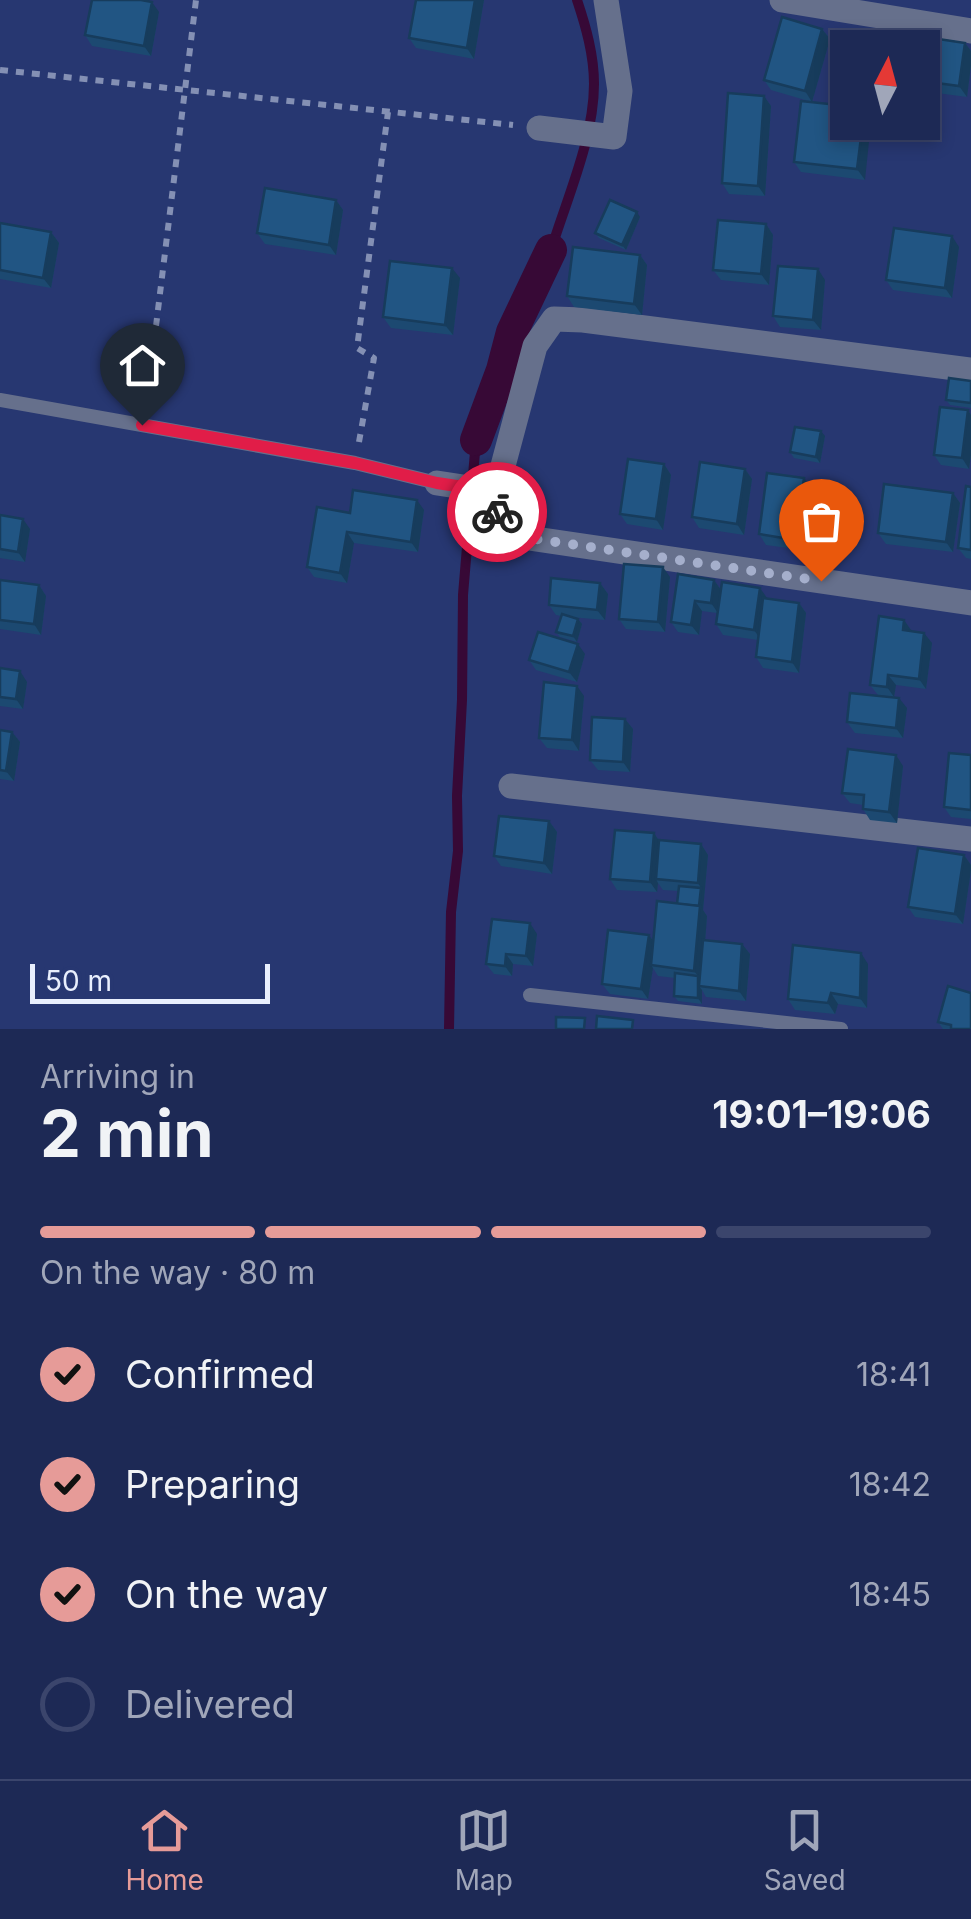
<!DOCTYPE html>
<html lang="en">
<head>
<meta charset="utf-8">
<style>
  body { margin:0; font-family:Inter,sans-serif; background:#2a355f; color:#f1f3f6; height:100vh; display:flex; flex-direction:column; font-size:38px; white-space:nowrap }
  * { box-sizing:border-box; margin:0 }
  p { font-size:32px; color:#a0a6b9 }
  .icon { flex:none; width:55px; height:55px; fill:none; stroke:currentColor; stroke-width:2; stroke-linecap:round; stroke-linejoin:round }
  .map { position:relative; height:1029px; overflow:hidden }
  .drawer { display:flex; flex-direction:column; background:#1d2955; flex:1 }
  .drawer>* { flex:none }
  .needle { width:65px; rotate:6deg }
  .buttons { position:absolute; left:830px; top:30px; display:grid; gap:20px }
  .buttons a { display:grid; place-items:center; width:110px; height:110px; border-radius:0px; background:#1d2955; box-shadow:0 5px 15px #0003,0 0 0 2px #3b456c; font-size:50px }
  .scale { position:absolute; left:30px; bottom:25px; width:240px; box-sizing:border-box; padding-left:10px; border:5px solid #e9effd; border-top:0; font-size:28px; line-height:35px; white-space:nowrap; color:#e9effd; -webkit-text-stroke:8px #273771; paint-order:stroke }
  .pin { position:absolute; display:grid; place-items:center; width:85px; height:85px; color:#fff; margin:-102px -42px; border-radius:50% 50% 50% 0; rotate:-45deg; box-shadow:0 0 10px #0007 }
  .pin .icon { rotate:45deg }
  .courier { position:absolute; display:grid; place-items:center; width:100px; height:100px; margin:-50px; border:8px solid #e11d48; border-radius:50%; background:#fff; color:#222; box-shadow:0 2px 12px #0007 }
  .summary em { font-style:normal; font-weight:700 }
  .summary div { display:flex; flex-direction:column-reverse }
  .summary { display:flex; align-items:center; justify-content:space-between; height:170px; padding:0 40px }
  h1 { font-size:65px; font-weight:700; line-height:75px }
  .bar { display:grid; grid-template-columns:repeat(4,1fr); gap:15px 10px; align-content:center; height:120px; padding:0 40px }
  .bar i { height:12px; border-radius:8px; background:#3b456c }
  .bar .active { background:#e69b98 }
  .bar p { grid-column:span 4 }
  ol { padding:0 40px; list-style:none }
  li { display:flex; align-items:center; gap:30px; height:110px }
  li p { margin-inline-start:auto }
  li .icon { padding:10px; border-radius:50%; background:#e69b98; color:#111; stroke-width:4 }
  li:last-child { color:#a0a6b9 }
  li i { width:55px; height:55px; border:5px solid #3b456c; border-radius:50% }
  .menu { display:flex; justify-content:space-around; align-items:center; height:140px; border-top:2px solid #3b456c; background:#1d2955; font-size:28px; color:#a0a6b9 }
  .menu a { display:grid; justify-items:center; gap:5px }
  .menu .active { color:#e69b98 }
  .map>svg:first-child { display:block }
</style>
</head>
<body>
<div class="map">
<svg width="971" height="1029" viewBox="0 0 971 1029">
  <rect width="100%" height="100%" fill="#273771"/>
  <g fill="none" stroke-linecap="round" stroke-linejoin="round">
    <g stroke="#370936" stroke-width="10">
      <path d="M551 250C567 198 594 138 594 84 594 55 586 27 577 0"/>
      <polyline points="449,1029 451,912 458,851 457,796 462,700 463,595 476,440"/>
    </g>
    <polyline stroke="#370936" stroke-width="32" points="476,440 502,370 512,332 551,250"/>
    <g stroke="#8490b4" stroke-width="6" stroke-dasharray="8 8" stroke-linecap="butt">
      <polyline points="0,70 513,125"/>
      <polyline points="156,326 196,0"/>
      <polyline points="359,442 374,358 357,348 388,112"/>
    </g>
    <g stroke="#66708c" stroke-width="14">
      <polyline points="0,400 355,463 437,483"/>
      <polyline points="530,995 841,1029"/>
    </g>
    <g stroke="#66708c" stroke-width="25">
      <polyline points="782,0 971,31"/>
      <polyline points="539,128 614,137 620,91 606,0"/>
      <polyline points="971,370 583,320 554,319 535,346 496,492 498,523 522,537 971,603"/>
      <polyline points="437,483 496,492"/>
      <polyline points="511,786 971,839"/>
    </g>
  </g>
  <g fill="#1c4971">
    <polygon points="484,0 474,59 416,48 409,38"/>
    <polygon points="159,12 151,56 92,46 85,35"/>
    <polygon points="822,29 830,39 812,102 771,90 764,80"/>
    <polygon points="965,43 971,51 971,65 967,97 922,91 922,48"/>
    <polygon points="764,96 771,106 765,196 729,194 722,183"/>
    <polygon points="848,106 865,180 801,172 794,162"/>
    <polygon points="336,200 343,210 336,255 265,244 257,233"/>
    <polygon points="640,217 626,250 599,238 595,233"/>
    <polygon points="0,223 51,232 59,243 51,288 0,279"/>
    <polygon points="766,224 773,235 769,285 721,280 713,270"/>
    <polygon points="959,247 952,298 893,290 886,280"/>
    <polygon points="640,255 647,265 642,315 574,307 567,296"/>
    <polygon points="460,278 453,335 391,328 383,317"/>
    <polygon points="825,280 821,330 780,327 773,316"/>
    <polygon points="971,381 971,408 950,405 946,400"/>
    <polygon points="968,410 971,415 971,455 969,469 941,465 934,455"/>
    <polygon points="825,436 820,463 794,458 790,452"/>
    <polygon points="664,464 671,475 663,530 627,524 620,514"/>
    <polygon points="745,469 752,479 744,535 699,528 692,517"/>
    <polygon points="804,478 812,489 803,550 766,545 759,534"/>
    <polygon points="971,487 971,559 966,558 958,548"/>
    <polygon points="953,493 960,503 953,552 886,544 878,533"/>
    <polygon points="424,510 418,552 354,543 347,583 314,577 307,567 350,513"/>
    <polygon points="0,515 30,529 25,562 0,558"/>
    <polygon points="670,577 665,632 626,629 619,619"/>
    <polygon points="0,580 39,585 46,596 41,635 0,629"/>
    <polygon points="714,580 721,590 767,599 799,603 806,613 799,673 763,668 756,657 758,640 723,635 716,624 717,613 702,611 699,635 678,632 671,622"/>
    <polygon points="600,583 608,594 605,620 570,617 578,619 582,624 577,642 560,637 556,632 561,616 556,615 549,605"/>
    <polygon points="904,620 911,631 932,643 926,689 896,685 894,697 878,695 870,685"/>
    <polygon points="585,654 577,682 536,670 529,660"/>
    <polygon points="0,668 27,682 23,709 0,706"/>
    <polygon points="584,696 579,751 547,748 539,738"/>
    <polygon points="907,708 903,738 855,733 847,722"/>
    <polygon points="625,719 633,729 630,772 598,770 590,760"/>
    <polygon points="0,730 12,732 20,742 14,781 0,779"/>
    <polygon points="971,755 971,819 951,817 944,807"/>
    <polygon points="903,766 897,823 870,820 863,809 863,805 850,803 842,793"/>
    <polygon points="549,821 557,832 552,874 501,866 494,856"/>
    <polygon points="654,833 659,841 701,844 708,855 703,910 707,916 705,941 742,944 750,954 746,1001 706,997 702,990 702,1004 678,1001 674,996 675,978 658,976 653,968 648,999 610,994 602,984 649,935 653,941 677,904 679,891 663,890 658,883 657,892 617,890 610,879"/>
    <polygon points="964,855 971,865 971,870 963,924 915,917 908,907"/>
    <polygon points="537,934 533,966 513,964 512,976 494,974 486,964"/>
    <polygon points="868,964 867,1008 838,1004 835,1014 795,1010 788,999"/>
    <polygon points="938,1022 971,1029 943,1029"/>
  </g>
  <g fill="#173c5c">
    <polygon points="475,0 484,0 474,59 467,48"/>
    <polygon points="152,2 159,12 151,56 144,46"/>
    <polygon points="822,29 830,39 812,102 805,91"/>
    <polygon points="965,43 971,51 971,65 967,97 959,86"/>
    <polygon points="764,96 771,106 765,196 758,186"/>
    <polygon points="863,122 871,122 865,180 857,169"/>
    <polygon points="336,200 343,210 336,255 329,245"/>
    <polygon points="637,212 640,217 626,250 622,245"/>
    <polygon points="766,224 773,235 769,285 761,274"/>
    <polygon points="51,232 59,243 51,288 43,278"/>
    <polygon points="952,236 959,247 952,298 945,288"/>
    <polygon points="640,255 647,265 642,315 634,304"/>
    <polygon points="452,268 460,278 453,335 445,325"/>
    <polygon points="818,269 825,280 821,330 813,320"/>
    <polygon points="968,410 971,415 971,455 969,469 962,458"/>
    <polygon points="821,431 825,436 820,463 816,457"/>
    <polygon points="664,464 671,475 663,530 656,519"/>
    <polygon points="745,469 752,479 744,535 737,524"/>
    <polygon points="804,478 812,489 803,550 795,540"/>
    <polygon points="953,493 960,503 953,552 946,542"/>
    <polygon points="417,500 424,510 418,552 411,542"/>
    <polygon points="23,519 30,529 25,562 18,552"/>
    <polygon points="347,532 354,543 347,583 340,573"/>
    <polygon points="663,567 670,577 665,632 658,622"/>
    <polygon points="714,580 721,590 718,613 711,603"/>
    <polygon points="600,583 608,594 605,620 597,610"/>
    <polygon points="39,585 46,596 41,635 34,624"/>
    <polygon points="760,588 767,598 761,640 754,630"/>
    <polygon points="695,601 702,611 699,635 691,625"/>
    <polygon points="799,603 806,613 799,673 792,662"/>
    <polygon points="578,619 582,624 577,642 573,636"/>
    <polygon points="904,620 911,630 910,641 903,630"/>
    <polygon points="924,633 932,643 926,689 919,679"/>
    <polygon points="578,644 585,654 577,682 569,672"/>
    <polygon points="20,671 27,682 23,709 16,699"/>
    <polygon points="888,675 896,685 894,697 887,687"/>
    <polygon points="577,686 584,696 579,751 572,740"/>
    <polygon points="899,698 907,708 903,738 896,728"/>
    <polygon points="625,719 633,729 630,772 623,762"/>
    <polygon points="12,732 20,742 14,781 6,771"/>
    <polygon points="896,755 903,766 897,823 889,812"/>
    <polygon points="549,821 557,832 552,874 544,863"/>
    <polygon points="654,833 661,844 656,879 658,883 657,892 650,882"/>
    <polygon points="701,844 708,855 703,910 707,916 702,981 699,986 702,990 702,1004 698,998 698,976 694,971 701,888 698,883"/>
    <polygon points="964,855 971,865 971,870 963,924 955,914"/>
    <polygon points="530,923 537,934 533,966 526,956"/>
    <polygon points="649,935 656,945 651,965 653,968 648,999 641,989"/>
    <polygon points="742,944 750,954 746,1001 739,991"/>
    <polygon points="861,953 868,964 867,1008 860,998"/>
    <polygon points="506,954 513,964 512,976 505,966"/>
    <polygon points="831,993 838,1004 835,1014 828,1003"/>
  </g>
  <g fill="#215583" stroke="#173c5c" stroke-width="2.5">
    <polygon points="92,0 141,0 152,2 144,46 85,35"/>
    <polygon points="416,0 475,0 467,48 409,38"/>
    <polygon points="782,17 822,29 805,91 764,80"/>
    <polygon points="912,35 965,43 959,86 922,81 922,48 911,48"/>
    <polygon points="875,38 898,40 898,48 874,48"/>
    <polygon points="728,93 764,96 758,186 722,183"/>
    <polygon points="801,101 848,106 848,122 863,122 857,169 794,162"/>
    <polygon points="265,188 336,200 329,245 257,233"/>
    <polygon points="610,200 637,212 622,245 595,233"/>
    <polygon points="718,220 766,224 761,274 713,270"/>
    <polygon points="0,223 51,232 43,278 0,270"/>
    <polygon points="894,228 952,236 945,288 886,280"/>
    <polygon points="573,247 640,255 634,304 567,296"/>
    <polygon points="390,261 452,268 445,325 383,317"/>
    <polygon points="778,266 818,269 813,320 773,316"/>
    <polygon points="949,378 971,381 971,403 946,400"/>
    <polygon points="940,407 968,410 962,458 934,455"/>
    <polygon points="795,427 821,431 816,457 790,452"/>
    <polygon points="628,459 664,464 656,519 620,514"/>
    <polygon points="700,462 745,469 737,524 692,517"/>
    <polygon points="767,473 804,478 795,540 759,534"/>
    <polygon points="884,484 953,493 946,542 878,533"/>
    <polygon points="966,486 971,487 971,550 958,548"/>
    <polygon points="353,490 417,500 411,542 347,532 340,573 307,567 317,507 350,513"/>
    <polygon points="0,515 23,519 18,552 0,549"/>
    <polygon points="624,564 663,567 658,622 619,619"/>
    <polygon points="678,574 714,580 711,603 695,601 691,625 671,622"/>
    <polygon points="551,578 600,583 597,610 549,605"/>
    <polygon points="0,580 39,585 34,624 0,620"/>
    <polygon points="722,582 760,588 754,630 716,624"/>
    <polygon points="763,598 799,603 792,662 756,657"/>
    <polygon points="562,614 578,619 573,636 556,632"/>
    <polygon points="879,616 904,620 903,630 924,633 919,679 888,675 887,687 870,685"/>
    <polygon points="538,632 578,644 569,672 529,660"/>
    <polygon points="0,668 20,671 16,699 0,697"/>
    <polygon points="544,682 577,686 572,740 539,738"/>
    <polygon points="850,693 899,698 896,728 847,722"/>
    <polygon points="592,717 625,719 623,762 590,760"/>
    <polygon points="0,730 12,732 6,771 0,770"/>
    <polygon points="848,749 896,755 889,812 863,809 864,795 842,793"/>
    <polygon points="949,753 971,755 971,810 944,807"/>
    <polygon points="499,816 549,821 544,863 494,856"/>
    <polygon points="615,830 654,833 650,882 610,879"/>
    <polygon points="659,840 701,844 698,883 656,879"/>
    <polygon points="918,848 964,855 955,914 908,907"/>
    <polygon points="679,886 701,888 699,906 677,904"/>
    <polygon points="657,901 700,906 694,971 651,965"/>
    <polygon points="492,919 530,923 526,956 506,954 505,966 486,964"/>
    <polygon points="608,930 649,935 641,989 602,984"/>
    <polygon points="703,940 742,944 739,991 699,986"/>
    <polygon points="793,945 861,953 860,998 831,993 828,1003 788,999"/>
    <polygon points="675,973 698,976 698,998 674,996"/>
    <polygon points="948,986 971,993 971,1029 951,1029 951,1025 938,1022"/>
    <polygon points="597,1016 633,1020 632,1029 596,1029"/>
    <polygon points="556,1017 585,1018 584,1029 556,1029"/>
  </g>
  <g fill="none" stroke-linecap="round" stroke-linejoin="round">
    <polyline stroke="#a5afcc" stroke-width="10" stroke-dasharray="0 18" points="497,512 498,522 522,537 821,581"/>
    <polyline stroke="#e11d48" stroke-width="12" points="142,425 355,463 437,483 496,492 497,512"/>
  </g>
</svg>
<div class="buttons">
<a><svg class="needle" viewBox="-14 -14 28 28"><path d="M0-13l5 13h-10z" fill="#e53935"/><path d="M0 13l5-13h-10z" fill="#a0a6b9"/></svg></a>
</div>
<div class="scale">50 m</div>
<div class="pin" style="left:821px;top:581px;background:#ea580c"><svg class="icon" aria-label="bag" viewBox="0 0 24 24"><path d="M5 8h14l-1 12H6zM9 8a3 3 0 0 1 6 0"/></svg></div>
<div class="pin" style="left:142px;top:425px;background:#1f2937"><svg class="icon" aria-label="home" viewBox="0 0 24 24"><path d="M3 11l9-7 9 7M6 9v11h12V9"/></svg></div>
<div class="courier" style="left:497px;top:512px"><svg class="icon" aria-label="bike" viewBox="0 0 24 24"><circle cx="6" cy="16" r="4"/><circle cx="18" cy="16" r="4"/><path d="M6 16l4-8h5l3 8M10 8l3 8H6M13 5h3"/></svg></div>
</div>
<section class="drawer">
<div class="summary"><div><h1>2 min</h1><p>Arriving in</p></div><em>19:01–19:06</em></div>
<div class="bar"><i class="active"></i><i class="active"></i><i class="active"></i><i></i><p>On the way · 80 m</p></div>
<ol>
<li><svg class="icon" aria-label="check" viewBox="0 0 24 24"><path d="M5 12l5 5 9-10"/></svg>Confirmed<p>18:41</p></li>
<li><svg class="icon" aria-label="check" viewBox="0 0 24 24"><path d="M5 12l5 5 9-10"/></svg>Preparing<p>18:42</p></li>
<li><svg class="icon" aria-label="check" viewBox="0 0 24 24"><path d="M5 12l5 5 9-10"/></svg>On the way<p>18:45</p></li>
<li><i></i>Delivered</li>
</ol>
</section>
<nav class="menu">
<a class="active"><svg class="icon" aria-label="home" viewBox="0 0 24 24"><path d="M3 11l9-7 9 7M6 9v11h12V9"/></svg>Home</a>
<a><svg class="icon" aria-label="map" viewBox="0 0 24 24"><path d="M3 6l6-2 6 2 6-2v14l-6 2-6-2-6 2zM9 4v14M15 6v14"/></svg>Map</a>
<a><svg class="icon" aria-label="saved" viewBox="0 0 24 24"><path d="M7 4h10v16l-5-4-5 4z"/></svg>Saved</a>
</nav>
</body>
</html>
